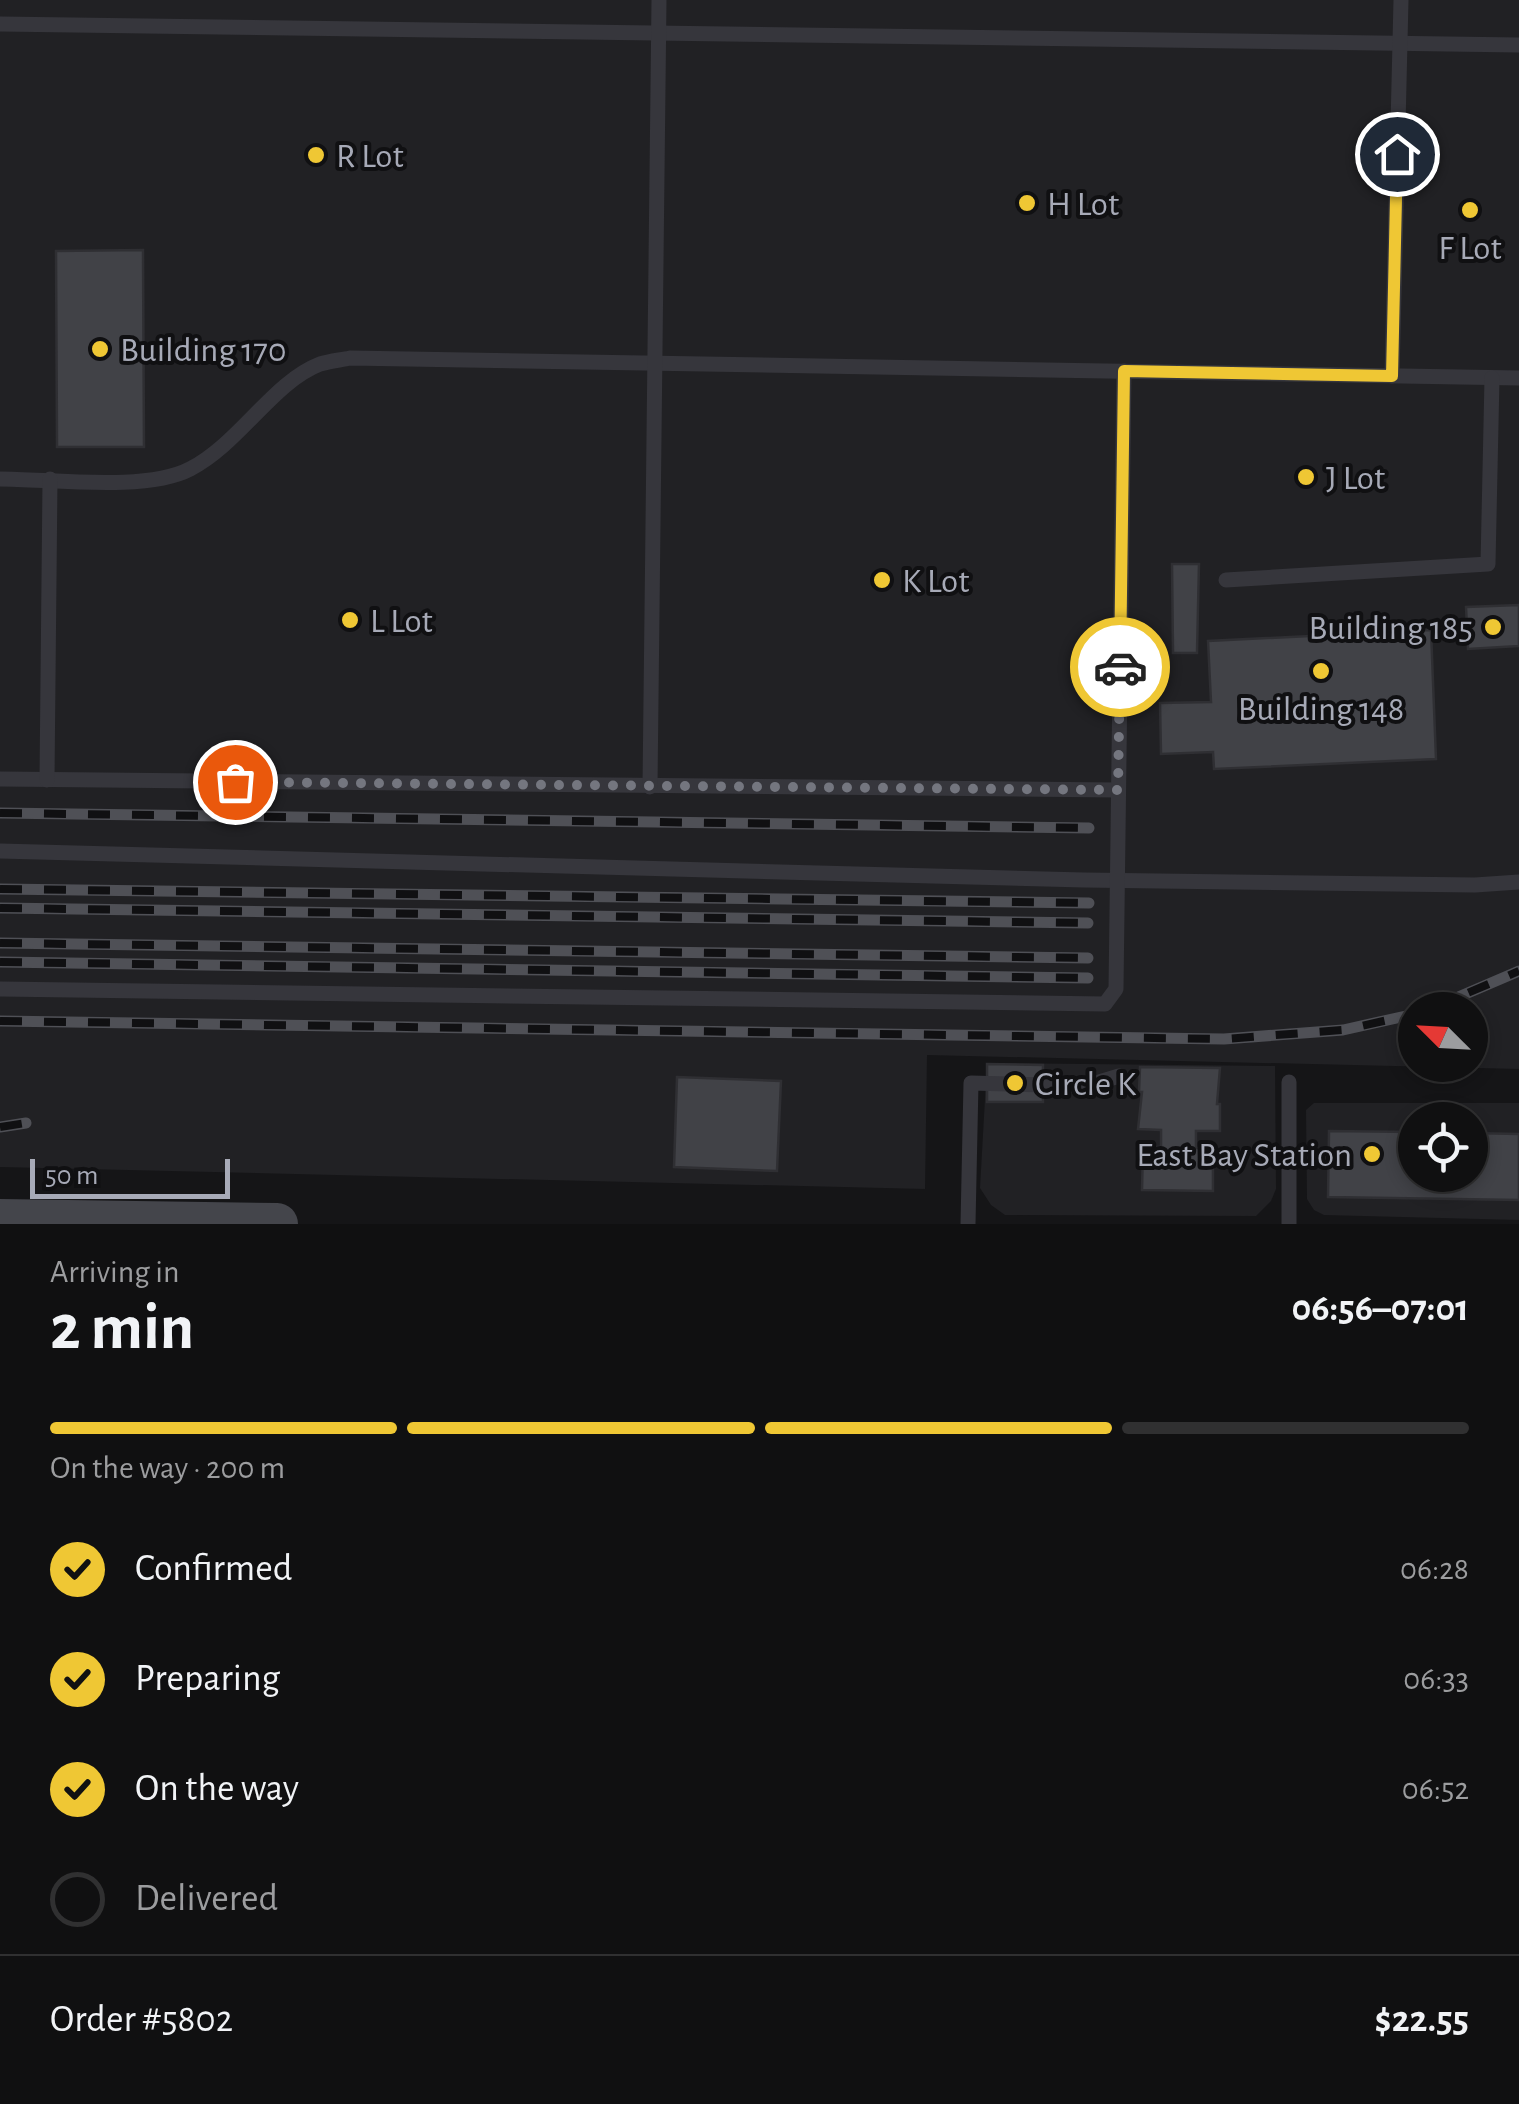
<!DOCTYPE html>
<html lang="en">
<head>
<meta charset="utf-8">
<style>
  body { margin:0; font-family:"Alegreya Sans",sans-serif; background:#19191a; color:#f1f3f6; height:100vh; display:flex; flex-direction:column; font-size:38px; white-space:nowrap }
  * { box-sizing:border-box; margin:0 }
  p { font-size:32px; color:#9c9d9f }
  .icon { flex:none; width:55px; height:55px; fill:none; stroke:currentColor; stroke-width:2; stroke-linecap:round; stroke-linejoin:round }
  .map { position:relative; height:1224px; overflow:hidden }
  .side { display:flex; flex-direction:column; background:#101011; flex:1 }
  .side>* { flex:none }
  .needle { width:65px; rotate:294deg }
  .controls { position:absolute; left:1398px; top:992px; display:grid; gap:20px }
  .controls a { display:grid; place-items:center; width:90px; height:90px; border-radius:50%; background:#101011; box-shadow:0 5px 15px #0003,0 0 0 2px #303031; font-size:50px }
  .scale { position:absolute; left:30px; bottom:25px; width:200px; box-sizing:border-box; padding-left:10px; border:5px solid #a7aab7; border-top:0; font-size:28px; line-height:35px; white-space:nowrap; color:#a7aab7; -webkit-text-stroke:8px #101012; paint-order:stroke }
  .pin { position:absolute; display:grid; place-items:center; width:85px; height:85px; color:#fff; margin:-42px; border:5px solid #fff; border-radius:50%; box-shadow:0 2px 10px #0007 }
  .courier { position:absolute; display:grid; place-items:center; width:100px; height:100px; margin:-50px; border:8px solid #efc734; border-radius:50%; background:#fff; color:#222; box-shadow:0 2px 12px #0007 }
  .headline em { font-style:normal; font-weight:700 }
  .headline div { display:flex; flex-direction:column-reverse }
  .headline { display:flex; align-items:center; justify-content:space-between; height:170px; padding:0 50px }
  h1 { font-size:65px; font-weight:700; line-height:75px }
  .bar { display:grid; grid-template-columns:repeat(4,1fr); gap:15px 10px; align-content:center; height:120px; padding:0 50px }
  .bar i { height:12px; border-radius:8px; background:#303031 }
  .bar .selected { background:#efc734 }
  .bar p { grid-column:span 4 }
  .line { display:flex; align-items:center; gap:25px; padding:0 50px; border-top:2px solid #303031 }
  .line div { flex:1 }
  ol { padding:0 50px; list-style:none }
  li { display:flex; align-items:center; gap:30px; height:110px }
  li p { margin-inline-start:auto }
  li .icon { padding:10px; border-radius:50%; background:#efc734; color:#111; stroke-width:4 }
  li:last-child { color:#9c9d9f }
  li i { width:55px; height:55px; border:5px solid #303031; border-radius:50% }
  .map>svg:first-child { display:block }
</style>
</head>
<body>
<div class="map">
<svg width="1519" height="1224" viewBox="0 0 1519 1224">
  <rect width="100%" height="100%" fill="#151517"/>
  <g fill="#212124" fill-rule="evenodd">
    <path d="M0 0H1519V1069L927 1055 925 1189 0 1167ZM1415 1010H1470V1065H1415Z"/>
    <polygon points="987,1063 1275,1066 1276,1189 1271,1201 1256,1216 1005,1215 991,1205 980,1188"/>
    <path d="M1314 1103H1519V1220L1324 1215 1314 1210 1307 1199 1306 1110ZM1415 1120H1470V1175H1415Z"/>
  </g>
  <g fill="#414247" stroke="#2f2f33" stroke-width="2.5">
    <polygon points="143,250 144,447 57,447 56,251"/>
    <polygon points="1172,564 1199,564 1197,653 1173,653"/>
    <polygon points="1519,605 1519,646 1468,649 1466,607"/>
    <polygon points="1431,630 1436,759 1214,769 1213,752 1161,754 1160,703 1211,702 1208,641"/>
    <polygon points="987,1064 1043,1065 1043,1102 987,1102"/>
    <polygon points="1140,1067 1220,1068 1217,1104 1220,1104 1220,1131 1196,1131 1196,1148 1213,1148 1213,1191 1142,1190 1143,1147 1161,1147 1161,1130 1138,1129 1142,1092 1139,1092"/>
    <polygon points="677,1077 781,1081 777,1171 674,1167"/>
    <polygon points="1329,1131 1415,1132 1415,1175 1470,1175 1470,1133 1519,1134 1519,1200 1328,1197"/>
  </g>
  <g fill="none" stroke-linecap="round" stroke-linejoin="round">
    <g stroke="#36363c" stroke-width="15">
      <polyline points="0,24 1519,45"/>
      <polyline points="1392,376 1401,0"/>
      <path d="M0 479C51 479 146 492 190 469 239 444 273 382 320 364 330 361 341 360 350 358L1519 378"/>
      <polyline points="1226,580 1488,564 1492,378"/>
      <polyline points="0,779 1118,790"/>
      <polyline points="47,780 50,479"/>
      <polyline points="650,787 659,0"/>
      <polyline points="0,851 1084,880 1475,885 1519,882"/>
      <polyline points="0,989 1105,1004 1116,989 1124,371"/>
      <polyline points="968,1224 971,1083 1086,1086 1119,1076"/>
      <polyline points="1289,1224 1289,1082"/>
    </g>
    <polyline stroke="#44454b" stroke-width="42" points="0,1220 277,1224"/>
    <g stroke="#4f5056" stroke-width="11">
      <g id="rail">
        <polyline points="0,813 1089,828"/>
        <polyline points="0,889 1089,903"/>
        <polyline points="0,908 1088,923"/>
        <polyline points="0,943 1088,958"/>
        <polyline points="0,962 1088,978"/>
        <polyline points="1428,1010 1519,971"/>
        <polyline points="0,1021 1224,1039 1343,1030 1415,1014"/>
        <polyline points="0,1127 26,1123"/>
      </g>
    </g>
    <use href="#rail" stroke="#101012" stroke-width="8" stroke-dasharray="22" stroke-linecap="butt"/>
  </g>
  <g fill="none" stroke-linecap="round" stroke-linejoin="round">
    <polyline stroke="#74767f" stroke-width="10" stroke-dasharray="0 18" points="235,782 1118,790 1120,667"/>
    <polyline stroke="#efc734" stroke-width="12" points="1120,667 1124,371 1392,376 1397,154"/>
  </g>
  <g fill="#efc734" stroke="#101012" stroke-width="4">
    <circle cx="316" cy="155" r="10"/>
    <circle cx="1027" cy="203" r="10"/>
    <circle cx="1470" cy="210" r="10"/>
    <circle cx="100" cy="349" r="10"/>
    <circle cx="1306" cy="477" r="10"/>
    <circle cx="882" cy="580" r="10"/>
    <circle cx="350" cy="620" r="10"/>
    <circle cx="1493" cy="627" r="10"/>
    <circle cx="1321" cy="671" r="10"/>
    <circle cx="1015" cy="1083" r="10"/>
    <circle cx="1372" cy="1154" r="10"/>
  </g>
  <g text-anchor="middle" stroke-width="8" stroke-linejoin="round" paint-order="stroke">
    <g font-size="35" fill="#a7aab7" stroke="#101012" text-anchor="start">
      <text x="336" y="167">R Lot</text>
      <text x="1047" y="215">H Lot</text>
      <text x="1470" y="259" text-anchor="middle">F Lot</text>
      <text x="120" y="361">Building 170</text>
      <text x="1326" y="489">J Lot</text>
      <text x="902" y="592">K Lot</text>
      <text x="370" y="632">L Lot</text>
      <text x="1473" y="639" text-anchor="end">Building 185</text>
      <text x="1321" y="720" text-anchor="middle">Building 148</text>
      <text x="1035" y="1095">Circle K</text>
      <text x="1352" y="1166" text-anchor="end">East Bay Station</text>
    </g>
  </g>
</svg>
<div class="controls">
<a><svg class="needle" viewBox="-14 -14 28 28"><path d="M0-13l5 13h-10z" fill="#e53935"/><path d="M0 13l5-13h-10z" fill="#9c9d9f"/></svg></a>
<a><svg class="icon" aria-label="locate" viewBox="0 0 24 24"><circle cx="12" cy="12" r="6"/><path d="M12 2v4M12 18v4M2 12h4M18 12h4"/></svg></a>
</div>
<div class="scale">50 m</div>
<div class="pin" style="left:235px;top:782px;background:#ea580c"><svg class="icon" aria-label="bag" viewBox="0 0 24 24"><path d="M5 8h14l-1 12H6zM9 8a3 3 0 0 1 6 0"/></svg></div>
<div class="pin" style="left:1397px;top:154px;background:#1f2937"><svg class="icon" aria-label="home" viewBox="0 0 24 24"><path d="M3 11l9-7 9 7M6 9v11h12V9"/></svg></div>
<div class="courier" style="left:1120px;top:667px"><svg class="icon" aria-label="car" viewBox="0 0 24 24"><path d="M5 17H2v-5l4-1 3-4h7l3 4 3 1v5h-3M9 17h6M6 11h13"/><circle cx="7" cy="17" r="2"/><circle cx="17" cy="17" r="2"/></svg></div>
</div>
<section class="side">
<div class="headline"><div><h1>2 min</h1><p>Arriving in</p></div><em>06:56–07:01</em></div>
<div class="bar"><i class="selected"></i><i class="selected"></i><i class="selected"></i><i></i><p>On the way · 200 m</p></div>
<ol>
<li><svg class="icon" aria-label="check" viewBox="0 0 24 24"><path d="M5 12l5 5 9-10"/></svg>Confirmed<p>06:28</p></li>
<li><svg class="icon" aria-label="check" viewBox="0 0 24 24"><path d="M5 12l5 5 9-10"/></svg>Preparing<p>06:33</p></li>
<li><svg class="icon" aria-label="check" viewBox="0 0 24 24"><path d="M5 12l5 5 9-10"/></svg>On the way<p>06:52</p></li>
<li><i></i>Delivered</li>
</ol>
<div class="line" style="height:130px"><div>Order #5802</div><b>$22.55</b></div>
</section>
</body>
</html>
